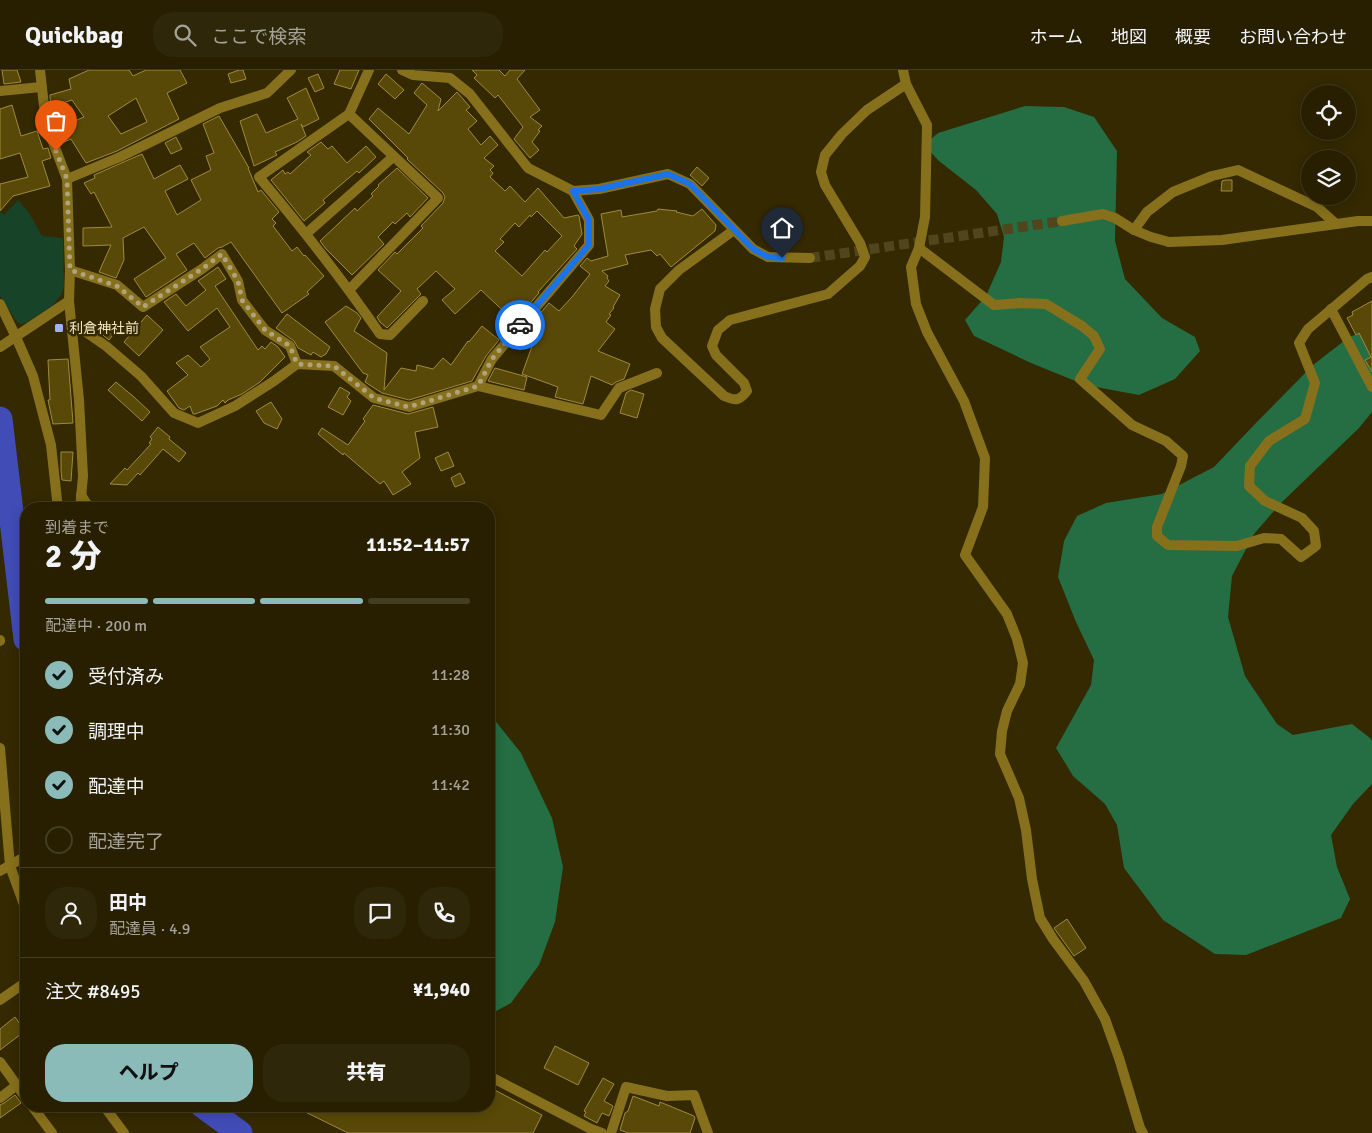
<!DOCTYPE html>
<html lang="ja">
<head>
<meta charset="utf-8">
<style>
  body { margin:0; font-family:Signika,"Noto Sans JP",sans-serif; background:#2f270a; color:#f1f3f6; height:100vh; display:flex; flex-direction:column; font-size:19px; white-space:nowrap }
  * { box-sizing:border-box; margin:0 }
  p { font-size:16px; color:#a4a299 }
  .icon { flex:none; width:28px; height:28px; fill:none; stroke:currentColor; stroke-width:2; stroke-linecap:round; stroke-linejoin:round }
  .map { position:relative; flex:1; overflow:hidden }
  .drawer { position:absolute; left:20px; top:432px; width:475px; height:610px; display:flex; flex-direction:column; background:#271f00; border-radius:20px; box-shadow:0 2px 12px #0003,0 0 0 1px #433d22 }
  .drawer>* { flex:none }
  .controls { position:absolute; left:1301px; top:15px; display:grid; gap:10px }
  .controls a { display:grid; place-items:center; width:55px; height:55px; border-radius:50%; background:#271f00; box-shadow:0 2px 12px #0003,0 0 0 1px #433d22; font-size:25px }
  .pin { position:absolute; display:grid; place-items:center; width:42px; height:42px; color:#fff; margin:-51px -21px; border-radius:50% 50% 50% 0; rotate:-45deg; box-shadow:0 0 5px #0007 }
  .pin .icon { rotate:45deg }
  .courier { position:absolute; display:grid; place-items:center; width:50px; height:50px; margin:-25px; border:4px solid #1a73e8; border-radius:50%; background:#fff; color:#222; box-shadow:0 1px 6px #0007 }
  .head em { font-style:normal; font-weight:800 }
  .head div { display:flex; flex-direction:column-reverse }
  .head { display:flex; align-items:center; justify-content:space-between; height:85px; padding:0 25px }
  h1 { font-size:32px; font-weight:800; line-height:38px }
  .bar { display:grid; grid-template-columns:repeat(4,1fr); gap:8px 5px; align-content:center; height:60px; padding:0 25px }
  .bar i { height:6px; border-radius:4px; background:#433d22 }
  .bar .selected { background:#8bbbb9 }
  .bar p { grid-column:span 4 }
  .line { display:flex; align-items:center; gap:12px; padding:0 25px; border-top:1px solid #433d22 }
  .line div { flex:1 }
  .round { display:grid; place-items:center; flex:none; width:52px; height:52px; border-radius:20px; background:#2f270a }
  ol { padding:0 25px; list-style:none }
  li { display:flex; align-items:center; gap:15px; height:55px }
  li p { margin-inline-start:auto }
  li .icon { padding:5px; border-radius:50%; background:#8bbbb9; color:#111; stroke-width:4 }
  li:last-child { color:#a4a299 }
  li i { width:28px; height:28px; border:2px solid #433d22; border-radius:50% }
  .cta { display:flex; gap:10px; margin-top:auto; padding:10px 25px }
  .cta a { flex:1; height:58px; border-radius:20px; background:#8bbbb9; color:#111; font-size:20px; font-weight:800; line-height:58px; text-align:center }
  .cta a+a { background:#2f270a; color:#f1f3f6 }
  header { display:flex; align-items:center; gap:30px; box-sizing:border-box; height:70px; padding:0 25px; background:#271f00; border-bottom:1px solid #433d22 }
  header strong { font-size:24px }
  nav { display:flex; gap:28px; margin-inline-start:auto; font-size:18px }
  .search { width:350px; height:45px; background:#2f270a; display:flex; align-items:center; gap:12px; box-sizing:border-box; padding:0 18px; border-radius:20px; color:#a4a299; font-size:19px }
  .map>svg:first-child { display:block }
</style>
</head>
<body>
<header>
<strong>Quickbag</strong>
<div class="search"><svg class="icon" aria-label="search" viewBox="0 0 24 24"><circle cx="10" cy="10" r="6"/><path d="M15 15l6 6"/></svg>ここで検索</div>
<nav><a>ホーム</a><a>地図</a><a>概要</a><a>お問い合わせ</a></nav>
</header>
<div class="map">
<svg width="1372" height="1063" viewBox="0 0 1372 1063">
  <rect width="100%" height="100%" fill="#342900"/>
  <polygon fill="#174328" points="18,130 29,143 42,166 63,168 64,217 61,225 52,236 26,253 21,254 16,251 0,226 0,142 4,145"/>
  <g fill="#256d42">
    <polygon points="1025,36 1064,37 1094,47 1117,81 1115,171 1125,209 1162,248 1195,267 1200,281 1175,309 1139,325 1085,315 1031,293 974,266 965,250 986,226 1001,192 1004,167 997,144 976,120 939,91 924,75 938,63"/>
    <polygon points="1371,259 1372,259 1372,342 1359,358 1280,434 1254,464 1232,506 1228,547 1245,606 1277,654 1293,665 1352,654 1370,668 1372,671 1372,714 1353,734 1331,765 1337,797 1350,829 1341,848 1246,885 1215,884 1163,850 1124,798 1117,755 1105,734 1073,706 1056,678 1091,615 1094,590 1076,552 1058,507 1064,471 1077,446 1106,433 1162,424 1214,397 1254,355 1313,295 1349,267"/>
    <polygon points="489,643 521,683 552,748 563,797 555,852 539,895 511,933 489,945"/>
  </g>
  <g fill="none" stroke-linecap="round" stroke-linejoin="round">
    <g stroke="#414cb6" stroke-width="25">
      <polyline points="0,349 26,569"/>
      <polyline points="203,1036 240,1063"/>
    </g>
  </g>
  <g fill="#594908" stroke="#9f8a3d" fill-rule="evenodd">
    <polygon points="2,0 17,0 21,12 4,14"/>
    <path d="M89 0H129L133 6 146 0H180L187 13 167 23 179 49 117 81 86 93 71 69 64 72 58 58 84 47 72 30 51 37 50 27V25L71 19 69 9ZM136 28 147 52 121 64 108 46Z"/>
    <polygon points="239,0 243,0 246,9 231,13 228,4"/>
    <polygon points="340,0 359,0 351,19 334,14"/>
    <polygon points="472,0 499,0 505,6 510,0 525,0 517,9 540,40 530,47 542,56 538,60 540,61 532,72 539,80 530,88 514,69 523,57 498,25 495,28 474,8 477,5"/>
    <polygon points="318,4 324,18 315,22 308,8"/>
    <polygon points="386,4 404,20 395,29 378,14"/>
    <path d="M422 13 441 29 438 41 457 22 470 37 466 40 477 51 468 59 481 75 490 66 498 75 484 88 494 96 490 100 493 103 490 107 505 121 510 116 525 132 538 118 564 148 578 145 579 146 582 164 574 176 577 179 538 222 539 223 520 245V244L514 251 481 220 455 244 442 230 455 219 436 201 417 219 421 224 387 258 380 252 377 247 401 221 378 200 395 182 397 184 423 158 421 156 443 133 445 127 443 123 407 89 408 88 369 49 378 38 409 64 427 35 414 23ZM537 141 562 166 547 182 545 180 522 206 495 181 504 172 500 169 515 153 519 157 530 145 531 147Z"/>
    <polygon points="306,18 319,49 303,57 301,54 306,66 297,72 275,82 277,85 254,96 240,51 257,44 266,63 298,49 287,28"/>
    <polygon points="12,35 21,66 37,61 43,79 48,78 51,88 42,91 50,116 13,126 0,141 0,114 28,107 20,83 0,89 0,39"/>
    <polygon points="219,46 249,98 248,98 258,122 261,120 279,142 272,149 276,153 273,156 292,181 297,177 304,186 305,185 324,206 307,222 309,224 282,243 231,172 222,177 218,178 205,188 194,173 176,184 187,200 146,227 134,209 166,188 144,157 123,168 124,190 116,208 99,202 111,175 83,176 83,158 112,157 94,122 91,124 84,113 95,108 94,105 142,84 154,109 180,95 188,109 165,121 177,145 201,130 191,110 211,100 206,86 214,83 203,54"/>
    <polygon points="176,67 182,79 171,84 165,73"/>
    <polygon points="321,72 328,79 332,76 347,93 366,76 376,87 359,103 357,101 323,130 325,133 304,151 271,110 283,100 285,104 288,102 290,104 311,85 307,82"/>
    <polygon points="697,97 709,108 702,116 690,105"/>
    <polygon points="397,98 428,128 410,147 407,143 395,154 393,152 378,167 384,174 352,205 326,179 320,171 355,138 357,141 373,126 371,124 379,116 378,115"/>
    <polygon points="1226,110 1232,110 1232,121 1221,121 1222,111"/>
    <polygon points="658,139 677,141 676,142 693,146 702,139 716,155 715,161 671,197 660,184 657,186 651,180 625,185 628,194 602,201 608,206 607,208 609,211 605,216 620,225 613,237 614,238 609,244 611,245 606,252 615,259 598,281 630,294 624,309 616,312 612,315 591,306 583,334 555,327 558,317 522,304 538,260 531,254 549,233 559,241 572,227 590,204 580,196 587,188 591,191 608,186 601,144 621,140 622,147 657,141"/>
    <polygon points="218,197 226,209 215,216 258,280 262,276 265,279 271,272 278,277 285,287 260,312 242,324 228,330 225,333 223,330 217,336 195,344 193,344 190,336 184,340 179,338 167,321 188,305 176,293 188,285 201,297 210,289 200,277 230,257 217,238 188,261 164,232 176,224 186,236 206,220 198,211"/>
    <polygon points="1372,231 1372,302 1365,290 1371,287 1359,263 1356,265 1347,248 1353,245 1352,242"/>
    <polygon points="346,236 357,243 361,248 354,261 387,283 384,320 401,298 416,301 417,295 433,299 443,288 451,295 468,271 469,272 482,256 499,270 486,286 472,311 409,330 382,323 365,312 368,305 363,303 325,252"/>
    <polygon points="287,244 330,277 326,284 321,287 313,282 311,285 298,278 294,271 276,258"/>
    <polygon points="147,245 163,260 139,286 124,272"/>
    <polygon points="106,253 116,261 109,270 99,262"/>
    <polygon points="68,289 73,353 53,354 48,330 50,330 48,290"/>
    <polygon points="495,298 527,307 524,320 488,311"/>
    <polygon points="116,312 134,327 150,342 142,351 108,320"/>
    <polygon points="340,317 350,323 347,327 351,331 343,345 328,337"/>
    <polygon points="631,320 644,324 637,348 620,343 626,323"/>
    <polygon points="271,332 282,349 277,359 264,353 256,341"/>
    <polygon points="373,335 408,344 433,337 438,357 415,362 420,388 402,402 411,414 393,425 384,411 380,414 344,383 343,385 318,364 322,358 348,375 365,351 363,349"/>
    <polygon points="158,357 170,367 169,369 186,383 179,392 163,379 140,405 138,403 127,415 110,414 125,398 127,400 151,374 149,373 152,369 150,367"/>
    <polygon points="61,382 73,382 71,411 62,410 61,400"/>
    <polygon points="448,382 454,396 441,401 435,388"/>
    <polygon points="460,403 465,413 455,417 451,408"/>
    <polygon points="1067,849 1086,878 1074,886 1054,858"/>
    <polygon points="15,947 25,961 0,980 0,959"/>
    <polygon points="555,976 589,993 578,1015 544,998"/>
    <polygon points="603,1008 614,1014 604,1031 613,1036 609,1046 602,1043 597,1053 584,1046 586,1042 584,1041"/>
    <polygon points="489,1017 542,1045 533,1063 348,1063 293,1036 489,1036"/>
    <polygon points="15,1025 21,1033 0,1048 0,1035 4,1033"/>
    <polygon points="633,1026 659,1036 660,1032 694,1046 695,1048 690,1063 628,1063 620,1060 625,1043 628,1041"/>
  </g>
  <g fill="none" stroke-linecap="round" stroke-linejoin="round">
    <polyline stroke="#50451d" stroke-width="10" stroke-dasharray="10 5" stroke-linecap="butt" points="810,188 1062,151"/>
    <g stroke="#86701c" stroke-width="10">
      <path d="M369 0 349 44 259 107C302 158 342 209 380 264L390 265 423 231"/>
      <polyline points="402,0 413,5 450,8 470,24 528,98 573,121 599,119 668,104 690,114 753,179 768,187 810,188"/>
      <polyline points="903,0 906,14 927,55 925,147 919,178 911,197 916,234 927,262 964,331 985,388 983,437 965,485 1007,544 1017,569 1023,593 1020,614 1007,641 1002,661 1000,684 1019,728 1026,760 1032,809 1040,848 1053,869 1084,911 1105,949 1119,988 1140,1058 1143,1063"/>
      <polyline points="0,21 41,17"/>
      <polyline points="349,44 438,128 350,219"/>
      <polyline points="67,109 120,87 220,38 267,23 291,0"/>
      <polyline points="1062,151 1103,144 1115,148 1134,160 1151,167 1169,172"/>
      <path d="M734 160 679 200 660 219 655 239 656 257 662 268 724 326C736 331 739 331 747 321L744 313 716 285 712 276 718 260 730 250 828 224 860 196 865 187 860 173 825 115 821 102 825 85 842 64 867 40 906 14"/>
      <polyline points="1134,160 1147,142 1173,122 1212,106 1238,100 1317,137 1336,154"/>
      <polyline points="307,163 393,87"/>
      <polyline points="919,178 994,235 1020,233 1046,234 1082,256 1094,266 1100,279 1080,309 1132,355 1166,371 1183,386 1181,396 1157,457 1157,466 1168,475 1237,476 1264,468 1281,469 1301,487 1316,476 1314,461 1302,448 1265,431 1249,416 1250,396 1269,371 1305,349 1315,313 1299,273 1308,259 1367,209 1372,207"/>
      <polyline points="70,200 117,215 143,237 202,199 222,184 238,211 242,230 265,260 290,276 297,294"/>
      <polyline points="0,234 16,267 33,306 51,375 58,439"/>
      <polyline points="1331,239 1372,317"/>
      <polyline points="71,252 106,276 141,306 174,343 198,353 235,336 274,311 297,294 334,296 374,328 409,337 478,316 492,289 589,175 589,150 573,121"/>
      <polyline points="0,277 69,231"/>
      <polyline points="478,316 601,345 619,318 657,303"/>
      <polyline points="81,425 90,439"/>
      <polyline points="0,570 0,571"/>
      <polyline points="0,678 10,796 26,840"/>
      <polyline points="0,801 26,786"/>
      <polyline points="0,930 26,912"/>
      <polyline points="0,992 26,1028"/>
      <polyline points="0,1028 17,1015"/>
      <polyline points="32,1036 52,1063"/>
      <polyline points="104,1036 124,1063"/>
      <polyline points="611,1063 626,1017 667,1026 694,1025 708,1063"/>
    </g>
    <g stroke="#86701c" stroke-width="10">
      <polyline points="40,0 45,45 51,67 67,109 70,200 69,231 79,330 83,406 80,439"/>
      <polyline points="1169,172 1222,170 1358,151 1372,151"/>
      <polyline points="489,1006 591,1059 602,1063"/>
    </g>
  </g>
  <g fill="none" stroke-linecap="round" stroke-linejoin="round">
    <polyline stroke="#aea37d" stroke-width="5" stroke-dasharray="0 9" points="56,81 67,109 70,200 117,216 143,237 202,199 222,184 238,211 242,230 265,260 290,276 297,294 334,296 374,328 409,337 478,316 492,289 520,255"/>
    <polyline stroke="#1a73e8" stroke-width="6" points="520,255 589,175 589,150 573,121 599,119 668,104 690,114 753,179 768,187 782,188"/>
  </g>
  <rect fill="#a1b2fd" stroke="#342900" stroke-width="2" x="54" y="253" width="10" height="10" rx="2.5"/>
  <g text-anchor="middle" stroke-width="5" stroke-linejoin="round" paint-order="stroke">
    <g font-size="14" fill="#f0e5c0" stroke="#342900" text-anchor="start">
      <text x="69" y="263">利倉神社前</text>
    </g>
  </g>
</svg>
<div class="controls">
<a><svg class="icon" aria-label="locate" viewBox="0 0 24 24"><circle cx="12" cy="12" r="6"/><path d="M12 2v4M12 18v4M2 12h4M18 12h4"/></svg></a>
<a><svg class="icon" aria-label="layers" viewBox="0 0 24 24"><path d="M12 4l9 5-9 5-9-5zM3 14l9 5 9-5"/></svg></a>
</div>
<div class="pin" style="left:56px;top:81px;background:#ea580c"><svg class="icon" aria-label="bag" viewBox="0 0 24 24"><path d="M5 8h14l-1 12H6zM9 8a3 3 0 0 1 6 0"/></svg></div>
<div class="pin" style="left:782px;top:188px;background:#1f2937"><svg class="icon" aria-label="home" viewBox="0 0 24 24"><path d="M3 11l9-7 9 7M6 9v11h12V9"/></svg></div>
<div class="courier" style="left:520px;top:255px"><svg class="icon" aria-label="car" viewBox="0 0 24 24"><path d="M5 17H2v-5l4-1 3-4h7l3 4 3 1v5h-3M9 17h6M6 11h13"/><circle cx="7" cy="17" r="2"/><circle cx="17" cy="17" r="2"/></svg></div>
<section class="drawer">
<div class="head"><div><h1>2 分</h1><p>到着まで</p></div><em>11:52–11:57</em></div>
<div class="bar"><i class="selected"></i><i class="selected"></i><i class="selected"></i><i></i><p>配達中 · 200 m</p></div>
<ol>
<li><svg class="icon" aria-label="check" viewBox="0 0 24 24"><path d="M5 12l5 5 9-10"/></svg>受付済み<p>11:28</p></li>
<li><svg class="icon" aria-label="check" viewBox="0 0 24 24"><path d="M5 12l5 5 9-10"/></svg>調理中<p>11:30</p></li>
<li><svg class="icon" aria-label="check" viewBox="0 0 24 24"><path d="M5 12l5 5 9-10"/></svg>配達中<p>11:42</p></li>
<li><i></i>配達完了</li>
</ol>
<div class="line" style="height:90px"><a class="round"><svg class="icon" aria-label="person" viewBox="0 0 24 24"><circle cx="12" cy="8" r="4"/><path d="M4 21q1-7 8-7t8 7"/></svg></a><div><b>田中</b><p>配達員 · 4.9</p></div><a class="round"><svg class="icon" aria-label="chat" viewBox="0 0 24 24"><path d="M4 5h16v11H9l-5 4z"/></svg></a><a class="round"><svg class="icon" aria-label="phone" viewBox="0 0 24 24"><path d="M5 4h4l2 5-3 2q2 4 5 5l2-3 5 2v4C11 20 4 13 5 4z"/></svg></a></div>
<div class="line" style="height:65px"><div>注文 #8495</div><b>¥1,940</b></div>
<div class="cta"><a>ヘルプ</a><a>共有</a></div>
</section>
</div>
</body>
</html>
